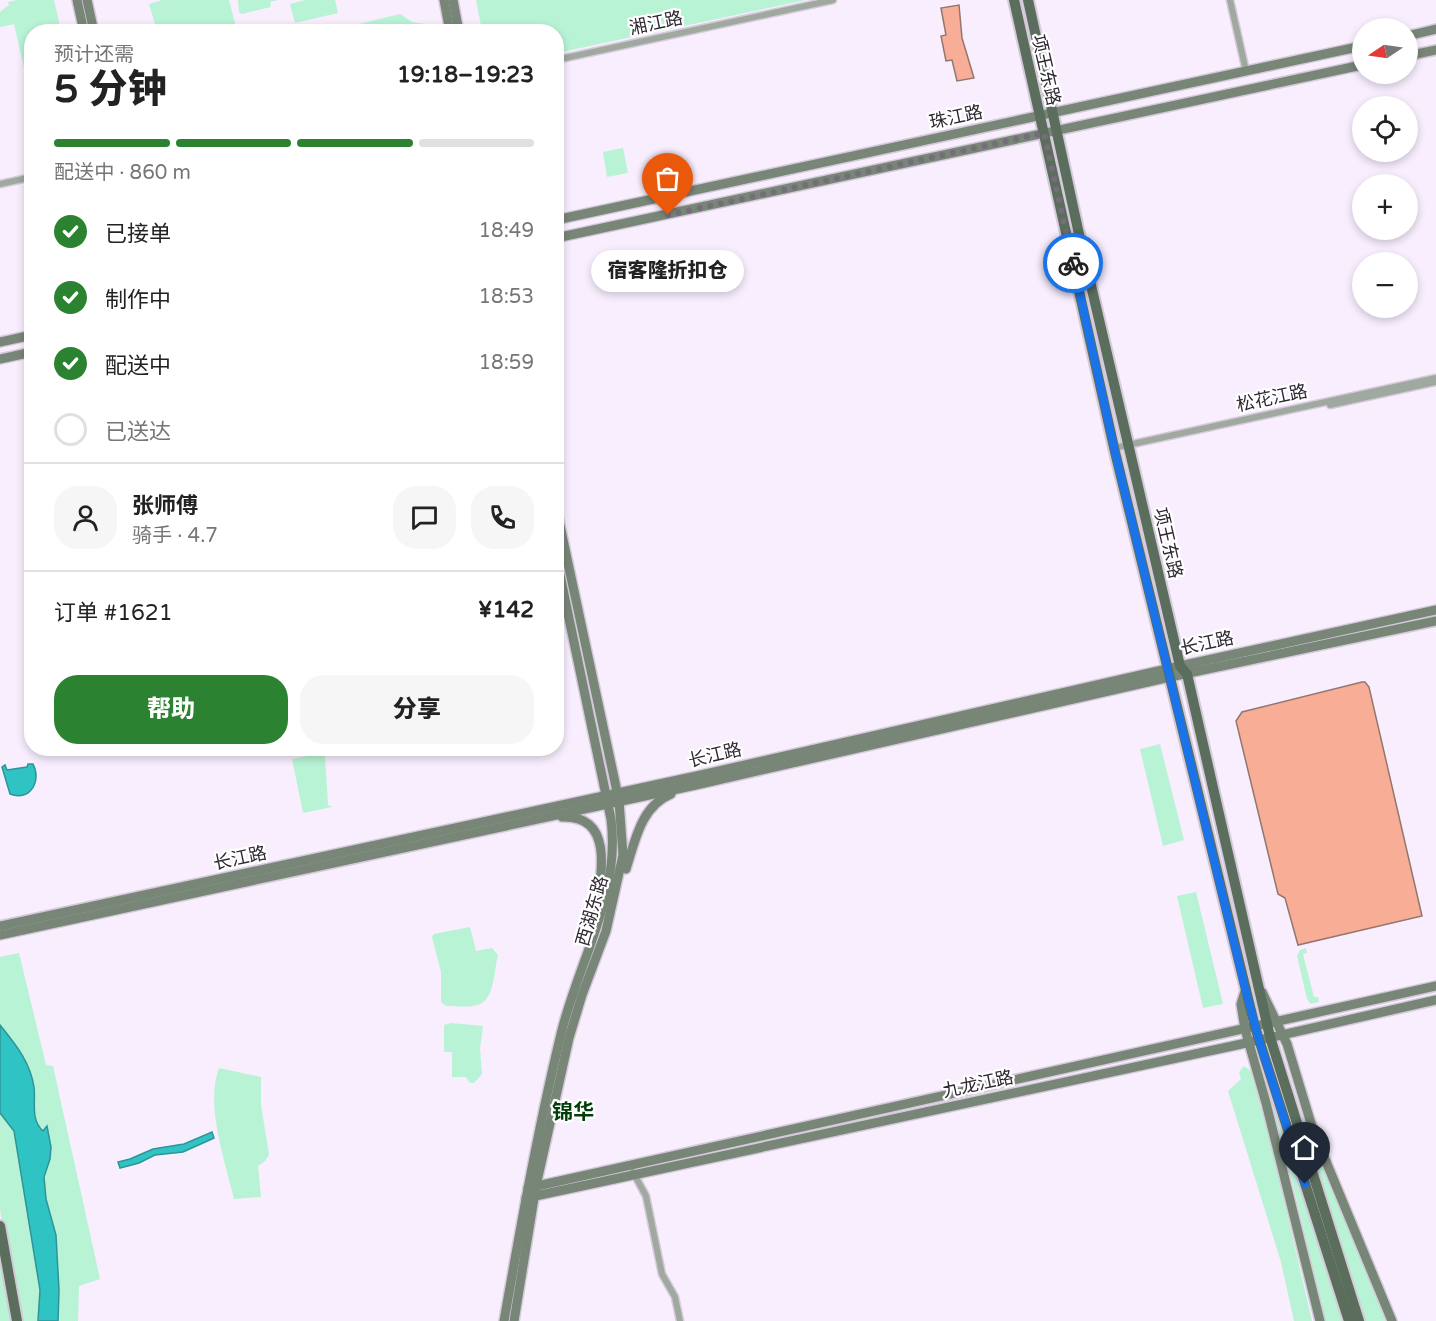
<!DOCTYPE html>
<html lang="zh">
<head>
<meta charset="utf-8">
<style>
  body { margin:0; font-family:"Varela Round","Noto Sans SC",sans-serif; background:#f6f6f6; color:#222; height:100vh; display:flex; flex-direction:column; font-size:22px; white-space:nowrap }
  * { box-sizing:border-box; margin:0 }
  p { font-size:20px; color:#767676 }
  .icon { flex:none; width:33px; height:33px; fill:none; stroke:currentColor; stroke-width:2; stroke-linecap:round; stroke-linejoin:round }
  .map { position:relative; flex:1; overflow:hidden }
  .side { position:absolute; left:24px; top:24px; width:540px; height:732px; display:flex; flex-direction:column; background:#fff; border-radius:24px; box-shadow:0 3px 9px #0003 }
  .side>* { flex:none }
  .needle { width:39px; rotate:257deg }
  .buttons { position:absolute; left:1352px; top:18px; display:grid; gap:12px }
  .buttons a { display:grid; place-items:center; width:66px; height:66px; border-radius:50%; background:#fff; box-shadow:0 3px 9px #0003; font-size:30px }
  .pin { position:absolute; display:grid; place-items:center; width:51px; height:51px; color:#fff; margin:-62px -26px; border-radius:50% 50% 50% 0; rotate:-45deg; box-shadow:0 0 6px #0007 }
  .pin .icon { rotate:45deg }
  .courier { position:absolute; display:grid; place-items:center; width:60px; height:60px; margin:-30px; border:4px solid #1a73e8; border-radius:50%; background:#fff; color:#222; box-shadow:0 2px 8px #0007 }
  .bubble { position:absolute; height:42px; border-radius:21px; background:#fff; box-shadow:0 3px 9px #0003; font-size:20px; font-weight:800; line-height:42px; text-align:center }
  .headline em { font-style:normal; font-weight:800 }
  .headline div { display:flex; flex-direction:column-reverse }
  .headline { display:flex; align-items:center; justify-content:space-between; height:102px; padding:0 30px }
  h1 { font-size:39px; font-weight:800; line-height:45px }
  .bar { display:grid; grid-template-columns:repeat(4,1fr); gap:9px 6px; align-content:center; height:72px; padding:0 30px }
  .bar i { height:8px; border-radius:4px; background:#e0e0e0 }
  .bar .selected { background:#2b8230 }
  .bar p { grid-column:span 4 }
  .line { display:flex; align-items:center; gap:15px; padding:0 30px; border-top:2px solid #e0e0e0 }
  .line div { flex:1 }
  .round { display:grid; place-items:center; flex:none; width:63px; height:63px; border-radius:24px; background:#f6f6f6 }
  ol { padding:0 30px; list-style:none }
  li { display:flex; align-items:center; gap:18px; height:66px }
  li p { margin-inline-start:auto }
  li .icon { padding:6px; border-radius:50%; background:#2b8230; color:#fff; stroke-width:4 }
  li:last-child { color:#767676 }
  li i { width:33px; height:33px; border:3px solid #e0e0e0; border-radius:50% }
  .cta { display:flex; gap:12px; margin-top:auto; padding:12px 30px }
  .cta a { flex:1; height:69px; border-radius:24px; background:#2b8230; color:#fff; font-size:24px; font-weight:800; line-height:69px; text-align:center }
  .cta a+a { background:#f6f6f6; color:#222 }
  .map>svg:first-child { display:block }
</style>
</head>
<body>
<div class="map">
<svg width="1436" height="1321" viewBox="0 0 1436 1321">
  <rect width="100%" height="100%" fill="#f8eefe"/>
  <g fill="#b8f3d5">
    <polygon points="17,0 54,0 61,31 32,32 31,75 26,76 14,24 0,27 0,12 9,5 8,2"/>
    <polygon points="162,0 229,0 237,31 157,31 149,4"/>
    <polygon points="238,0 278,0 270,2 271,7 242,14 239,12"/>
    <polygon points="305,0 335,0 338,13 295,23 290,4"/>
    <polygon points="476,0 806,0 557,53 556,32 482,31"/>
    <polygon points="400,14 412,22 425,24 426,27 411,31 361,31 359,24"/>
    <polygon points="623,148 628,173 607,177 603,152"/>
    <polygon points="1160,744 1184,840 1163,846 1140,749"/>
    <polygon points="329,752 330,755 325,756 328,805 332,807 303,813 292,759"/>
    <polygon points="1196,892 1223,1004 1203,1008 1177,896"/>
    <path d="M470 927 476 951 492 948 498 955C494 968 495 998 480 1004 470 1008 456 1006 446 1006L441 1002V972L432 937 434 934Z"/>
    <polygon points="1306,948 1307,953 1303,954 1314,997 1318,997 1319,1002 1311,1004 1307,999 1297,956 1300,950"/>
    <polygon points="19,953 46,1065 53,1066 100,1279 79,1286 78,1321 20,1321 0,1210 0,957"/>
    <polygon points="451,1023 483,1026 480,1048 482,1074 474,1083 470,1083 466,1077 452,1077 452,1052 444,1052 444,1025"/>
    <polygon points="1260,1062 1262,1063 1343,1321 1325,1321 1289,1168 1259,1067"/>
    <polygon points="1244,1066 1251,1071 1271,1144 1312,1321 1294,1321 1281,1262 1228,1091 1241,1079 1239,1072"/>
    <path d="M219 1068 261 1077V1105L269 1155 265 1161 258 1166 261 1197 234 1199C225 1160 205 1106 219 1068Z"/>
    <polygon points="1299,1098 1337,1200 1387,1321 1364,1321 1304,1130"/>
    <polygon points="0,1243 13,1321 0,1321"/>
  </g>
  <g fill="#2fc3c4" stroke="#2f9498" stroke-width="1.5">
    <path d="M28 764H33C42 781 30 802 10 794L2 767 5 765 7 770 27 767Z"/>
    <path d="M0 1025C15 1044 30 1061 34 1087 36 1101 30 1120 43 1131L47 1126 51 1147 50 1159 44 1177 46 1199 56 1235 59 1290 58 1321H38L40 1290 15 1137 14 1131 0 1113Z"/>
    <polygon points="212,1132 214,1138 183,1152 155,1155 139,1163 120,1168 118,1162 130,1159 153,1149 184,1144"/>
  </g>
  <g fill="#f8ae96" stroke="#93766d" stroke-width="1.5">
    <polygon points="959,5 962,38 974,78 957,81 952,60 946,61 941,36 946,35 941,8"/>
    <polygon points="1362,682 1365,682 1369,687 1422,916 1298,945 1285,898 1278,894 1236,721 1242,712"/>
  </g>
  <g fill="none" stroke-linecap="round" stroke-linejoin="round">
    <g stroke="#d4cad9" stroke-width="9">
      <g id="street">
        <polyline points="1230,0 1246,71"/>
        <polyline points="556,60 833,0"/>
        <polyline points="0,184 32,177"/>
        <polyline points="1330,405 1436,382"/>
        <polyline points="1114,448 1436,378"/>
        <polyline points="633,1172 646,1196 662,1274 675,1297 680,1321"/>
      </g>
    </g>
    <g stroke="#d4cad9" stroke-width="12">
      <g id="secondary">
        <polyline points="77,0 84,32"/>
        <polyline points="87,0 94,32"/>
        <polyline points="444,0 450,32"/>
        <polyline points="453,0 459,32"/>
        <polyline points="1407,36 1436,29"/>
        <polyline points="1407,56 1436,50"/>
        <polyline points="556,220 1362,46"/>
        <polyline points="556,238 1362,65"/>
        <polyline points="0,342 32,335"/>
        <polyline points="0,359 32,352"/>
        <path d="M562 817C619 815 599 885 594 919"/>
        <path d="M626 869C635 841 641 806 671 794"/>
        <polyline points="0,926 701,775 1180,666 1436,610"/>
        <polyline points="0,935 696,785 1170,677 1436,621"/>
        <polyline points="1246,988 1241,1004 1245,1029 1266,1103 1320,1321"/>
        <polyline points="1262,992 1287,1044 1313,1130 1392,1321"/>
        <polyline points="528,1188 1436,986"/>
        <polyline points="526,1198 1237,1045 1436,1000"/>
        <path d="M504 1321C521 1225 538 1129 561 1034 578 963 621 895 611 819L556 556"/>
        <polyline points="514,1321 536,1186 569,1038 582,995 606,931 623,855 619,801 556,507"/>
      </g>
    </g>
    <g stroke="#d4cad9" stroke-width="14">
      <g id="primary">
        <polyline points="1014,0 1115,452 1255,1027 1349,1321"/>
        <polyline points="1028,0 1079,234 1180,666 1187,674 1270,1037 1359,1321"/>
        <polyline points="0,1226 17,1321"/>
      </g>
    </g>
    <use href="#street" stroke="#9fa9a0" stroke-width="6"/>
    <use href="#secondary" stroke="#788678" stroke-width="9"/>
    <use href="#primary" stroke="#5b6d5c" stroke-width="10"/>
  </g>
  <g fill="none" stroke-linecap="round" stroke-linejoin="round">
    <polyline stroke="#756d79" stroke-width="6" stroke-dasharray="0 10.8" points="668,215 1044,133 1073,263"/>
    <polyline stroke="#1a73e8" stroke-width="8" points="1073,263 1115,452 1245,988 1259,1040 1305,1184"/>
  </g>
  <g text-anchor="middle" stroke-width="4.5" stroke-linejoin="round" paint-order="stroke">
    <g font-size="18" fill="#2f2832" stroke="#fff">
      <text transform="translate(656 23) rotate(-12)" y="6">湘江路</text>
      <text transform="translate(1046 70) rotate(77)" y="6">项王东路</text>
      <text transform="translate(956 117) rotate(-12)" y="6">珠江路</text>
      <text transform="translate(1272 398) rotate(-12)" y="6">松花江路</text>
      <text transform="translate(1168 543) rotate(77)" y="6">项王东路</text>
      <text transform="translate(1207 643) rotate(-12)" y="6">长江路</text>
      <text transform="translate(715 755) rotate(-13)" y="6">长江路</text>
      <text transform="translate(240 858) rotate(-12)" y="6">长江路</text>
      <text transform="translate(592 911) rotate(-74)" y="6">西湖东路</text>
      <text transform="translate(978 1084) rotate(-12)" y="6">九龙江路</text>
    </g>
    <g font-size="21" font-weight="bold" fill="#023e09" stroke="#fff">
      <text x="573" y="1119">锦华</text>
    </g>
  </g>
</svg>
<div class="buttons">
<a><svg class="needle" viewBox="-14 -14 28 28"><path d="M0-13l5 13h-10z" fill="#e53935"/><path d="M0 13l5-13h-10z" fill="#767676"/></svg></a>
<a><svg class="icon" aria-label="locate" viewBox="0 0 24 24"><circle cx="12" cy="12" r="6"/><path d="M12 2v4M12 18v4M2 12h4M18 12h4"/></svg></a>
<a>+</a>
<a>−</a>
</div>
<div class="pin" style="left:668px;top:215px;background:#ea580c"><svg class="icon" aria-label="bag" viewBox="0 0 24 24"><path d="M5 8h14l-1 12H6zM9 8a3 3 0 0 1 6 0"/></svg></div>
<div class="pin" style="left:1305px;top:1184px;background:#1f2937"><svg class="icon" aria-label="home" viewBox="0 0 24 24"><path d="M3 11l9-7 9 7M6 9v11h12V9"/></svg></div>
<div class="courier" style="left:1073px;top:263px"><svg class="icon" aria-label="bike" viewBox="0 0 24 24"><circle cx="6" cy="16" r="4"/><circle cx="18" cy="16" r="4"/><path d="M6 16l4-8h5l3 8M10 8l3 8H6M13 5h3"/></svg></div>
<div class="bubble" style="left:591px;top:250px;width:153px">宿客隆折扣仓</div>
<section class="side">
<div class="headline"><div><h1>5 分钟</h1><p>预计还需</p></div><em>19:18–19:23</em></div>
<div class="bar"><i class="selected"></i><i class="selected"></i><i class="selected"></i><i></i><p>配送中 · 860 m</p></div>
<ol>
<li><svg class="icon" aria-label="check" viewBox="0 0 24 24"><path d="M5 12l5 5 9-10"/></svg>已接单<p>18:49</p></li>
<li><svg class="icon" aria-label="check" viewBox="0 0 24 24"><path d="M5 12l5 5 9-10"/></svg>制作中<p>18:53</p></li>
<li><svg class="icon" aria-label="check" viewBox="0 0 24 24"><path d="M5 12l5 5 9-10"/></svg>配送中<p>18:59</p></li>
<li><i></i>已送达</li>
</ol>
<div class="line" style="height:108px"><a class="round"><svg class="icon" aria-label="person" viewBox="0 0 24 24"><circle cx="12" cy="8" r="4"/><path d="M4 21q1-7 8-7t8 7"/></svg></a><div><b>张师傅</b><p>骑手 · 4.7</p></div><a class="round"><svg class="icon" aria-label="chat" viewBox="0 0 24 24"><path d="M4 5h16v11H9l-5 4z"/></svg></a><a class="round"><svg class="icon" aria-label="phone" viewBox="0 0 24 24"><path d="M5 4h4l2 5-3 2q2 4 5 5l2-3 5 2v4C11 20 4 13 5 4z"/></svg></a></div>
<div class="line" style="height:78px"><div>订单 #1621</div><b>¥142</b></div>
<div class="cta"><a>帮助</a><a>分享</a></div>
</section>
</div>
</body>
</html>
